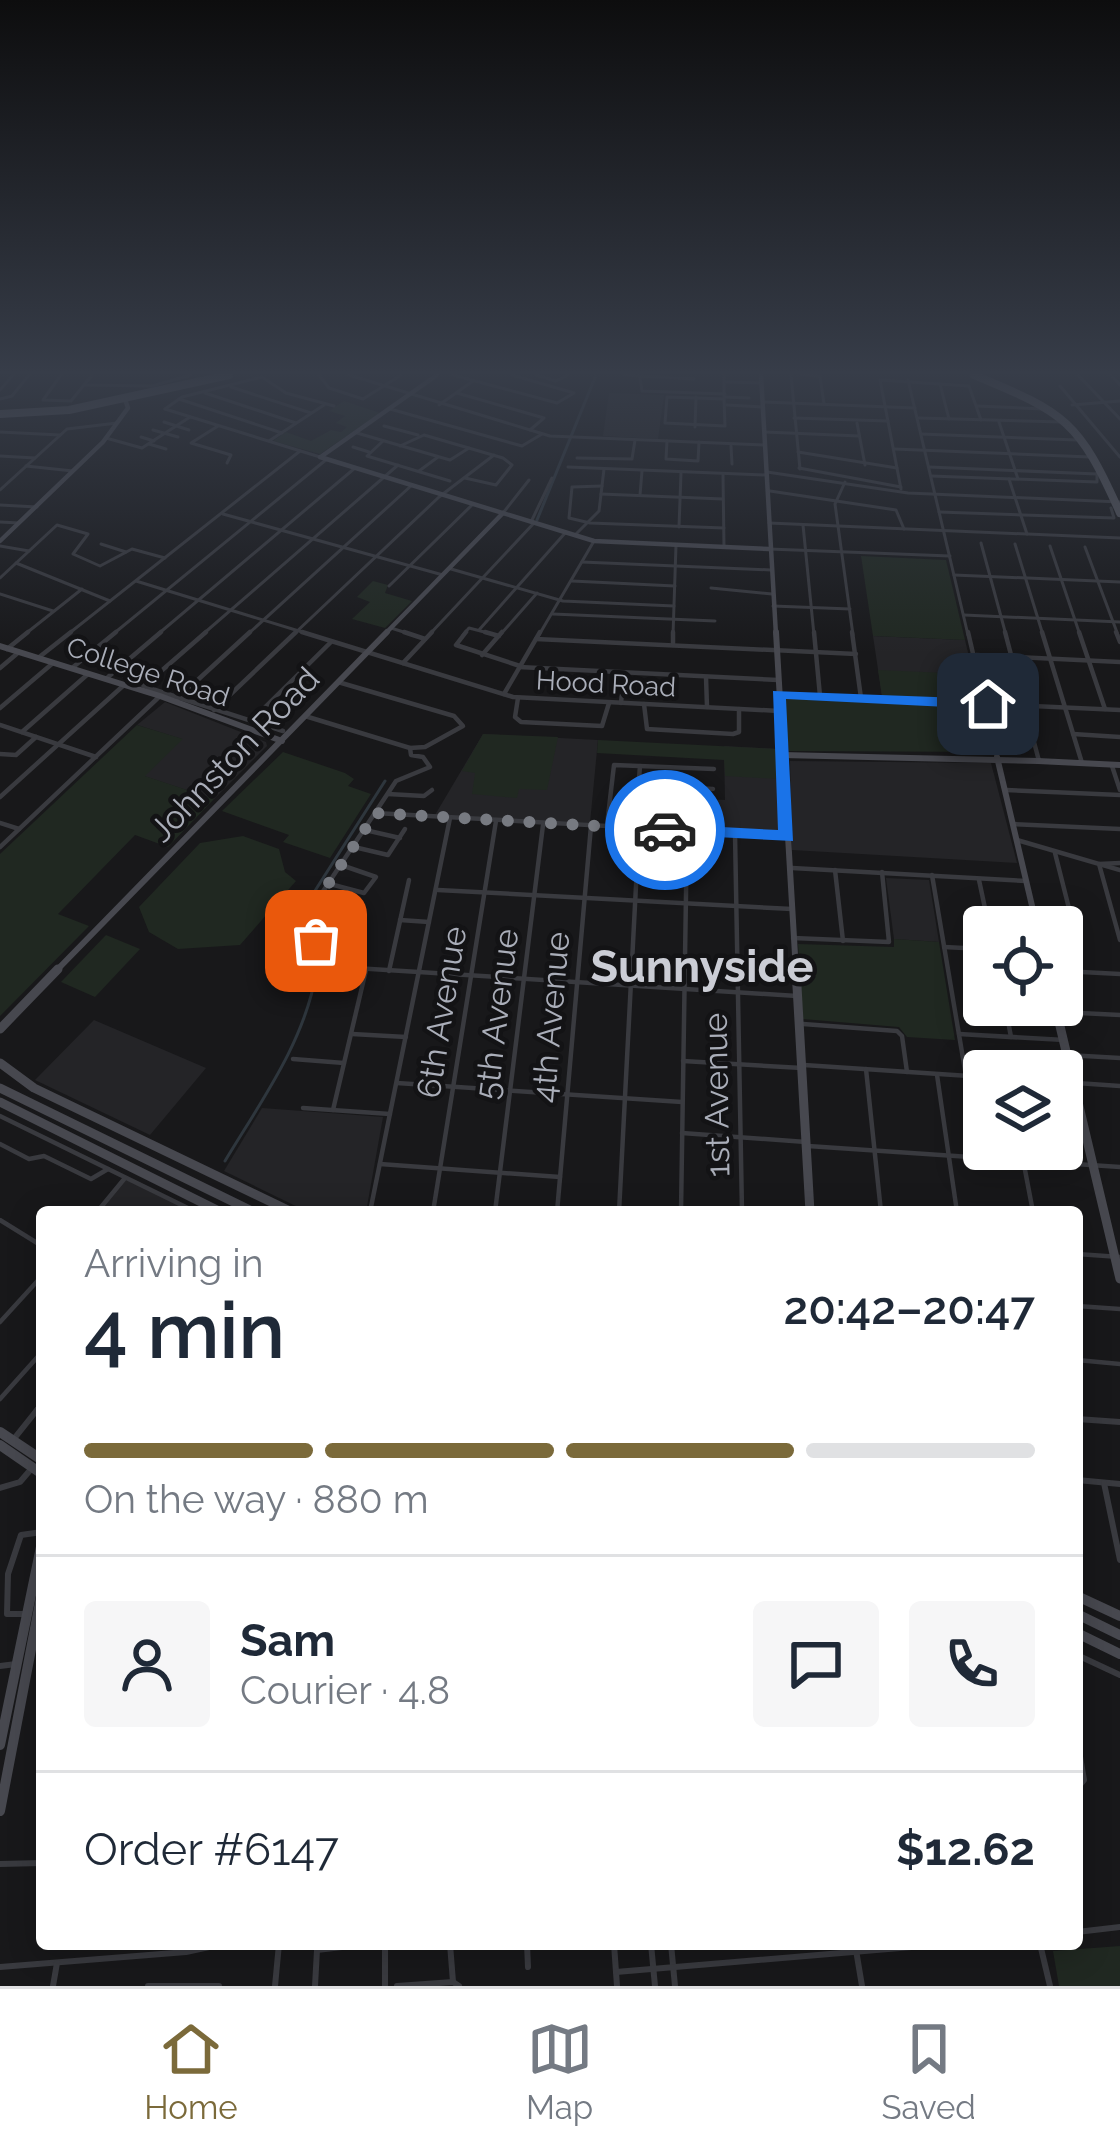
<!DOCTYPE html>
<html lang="en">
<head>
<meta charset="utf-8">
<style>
  body { margin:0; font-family:Raleway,sans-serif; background:#f6f6f7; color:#1f2937; height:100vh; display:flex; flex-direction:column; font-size:45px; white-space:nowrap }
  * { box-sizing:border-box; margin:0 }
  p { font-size:39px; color:#747a83 }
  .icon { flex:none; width:66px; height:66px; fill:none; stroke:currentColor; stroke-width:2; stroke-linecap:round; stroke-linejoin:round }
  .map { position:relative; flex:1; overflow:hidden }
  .details { position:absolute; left:36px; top:1206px; width:1047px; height:744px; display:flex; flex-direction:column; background:#fff; border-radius:12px; box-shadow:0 6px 30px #0003 }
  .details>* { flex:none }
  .tools { position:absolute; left:963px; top:906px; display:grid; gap:24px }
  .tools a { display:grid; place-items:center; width:120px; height:120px; border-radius:12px; background:#fff; box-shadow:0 6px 30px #0003; font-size:60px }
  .pin { position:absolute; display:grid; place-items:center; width:102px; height:102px; color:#fff; margin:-51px; border-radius:24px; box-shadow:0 6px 18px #0006 }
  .courier { position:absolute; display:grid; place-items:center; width:120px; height:120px; margin:-60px; border:9px solid #1a73e8; border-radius:50%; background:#fff; color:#222; box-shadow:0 3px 15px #0007 }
  .overview em { font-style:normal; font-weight:600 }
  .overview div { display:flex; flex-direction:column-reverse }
  .overview { display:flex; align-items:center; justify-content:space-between; height:204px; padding:0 48px }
  h1 { font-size:78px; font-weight:600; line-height:90px }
  .bar { display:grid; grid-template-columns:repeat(4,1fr); gap:18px 12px; align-content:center; height:144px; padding:0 48px }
  .bar i { height:15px; border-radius:9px; background:#e0e1e3 }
  .bar .current { background:#7b6a3a }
  .bar p { grid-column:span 4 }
  .line { display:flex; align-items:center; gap:30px; padding:0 48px; border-top:3px solid #e0e1e3 }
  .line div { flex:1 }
  .round { display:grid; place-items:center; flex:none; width:126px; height:126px; border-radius:12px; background:#f6f6f7 }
  .dock { display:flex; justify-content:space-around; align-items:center; height:168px; border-top:3px solid #e0e1e3; background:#fff; font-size:33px; color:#747a83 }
  .dock a { display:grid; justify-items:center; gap:6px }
  .dock .current { color:#7b6a3a }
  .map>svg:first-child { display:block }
</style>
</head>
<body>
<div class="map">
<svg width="1120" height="1986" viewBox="0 0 1120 1986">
  <rect width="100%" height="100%" fill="#18181a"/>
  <g fill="#242427">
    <polygon points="609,393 664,395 658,439 603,436"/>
    <polygon points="873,636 965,640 979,699 882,696"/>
    <polygon points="165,702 266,742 267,746 214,799 144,776 182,739 137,725"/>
    <polygon points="483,734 598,740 590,823 435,815"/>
    <polygon points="724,746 778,749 781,831 650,826 651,796 725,800"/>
    <polygon points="790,761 991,763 1017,863 792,850"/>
    <polygon points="886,878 929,880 939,942 894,939"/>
    <polygon points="94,1020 206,1068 150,1135 35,1080"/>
    <polygon points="262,1108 383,1117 366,1212 308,1212 224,1171"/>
    <polygon points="125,1178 196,1212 97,1212"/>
  </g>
  <g fill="#202821">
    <polygon points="344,401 380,413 320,454 273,441 286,432 311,441 331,430 341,432 347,427 336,423 345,416 329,411"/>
    <polygon points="861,556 946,560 965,640 873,636"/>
    <polygon points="373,581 388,585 385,593 412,601 385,628 352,619 370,602 357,597"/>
    <polygon points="878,670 946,673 951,700 882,696"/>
    <polygon points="782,697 978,705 991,752 789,751"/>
    <polygon points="137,725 183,739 145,776 214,799 168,847 135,835 58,914 89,926 0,1016 0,854"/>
    <polygon points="483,734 558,737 547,790 519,789 517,798 472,794 475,773 462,771"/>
    <polygon points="598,740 778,749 779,779 725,776 724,760 597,753"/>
    <polygon points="283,752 345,773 354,779 348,786 371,794 330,858 283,842 289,835 222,811"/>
    <polygon points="243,836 279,849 285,872 296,881 240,945 178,949 149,932 139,907 200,843"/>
    <polygon points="106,935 140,949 95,997 61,982"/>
    <polygon points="894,939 939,942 955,1040 907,1037 899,1027 803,1019 798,944 894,947"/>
    <polygon points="1120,1946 1120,1986 1059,1986 1053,1951"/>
  </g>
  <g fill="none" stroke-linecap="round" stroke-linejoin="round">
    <g stroke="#2e363d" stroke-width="3">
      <polyline points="537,520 596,375"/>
      <path d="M225 1161C260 1103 305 1041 316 973 319 950 303 931 304 908L385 781"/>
    </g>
    <g stroke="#393a3f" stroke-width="3">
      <polyline points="61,375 43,400 71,401 92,375"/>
      <polyline points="319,375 329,388 363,399 401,375"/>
      <polyline points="349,375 550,436 765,445"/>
      <polyline points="453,375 557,403 574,393 512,375"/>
      <polyline points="536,375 556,381 568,375"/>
      <polyline points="624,375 694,379"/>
      <polyline points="724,375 724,399"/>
      <polyline points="791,375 800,469"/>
      <polyline points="802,375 820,376 824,404"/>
      <polyline points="1078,375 1120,419"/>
      <polyline points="1111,375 1120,385"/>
      <polyline points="640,378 642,391 725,394"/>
      <polyline points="908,380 968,635"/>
      <polyline points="726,382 762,383"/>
      <polyline points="940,384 949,419"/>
      <polyline points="84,385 152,386 191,375"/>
      <polyline points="1060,386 1120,457"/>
      <polyline points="231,387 311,413"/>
      <polyline points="0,390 13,375"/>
      <polyline points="205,393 296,423"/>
      <polyline points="457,393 544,418 530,430"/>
      <polygon points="667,397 724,399 725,426 665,423"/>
      <polyline points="725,397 749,398"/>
      <polyline points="0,399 12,396 29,375"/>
      <polyline points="179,399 282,433"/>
      <polyline points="764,402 915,408"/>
      <polyline points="439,405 473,381"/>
      <polyline points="727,405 763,407"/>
      <polyline points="1072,405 1120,401"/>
      <polyline points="977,406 1043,409"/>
      <polyline points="165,409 182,397 262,377 286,393 334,406"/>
      <polyline points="165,409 320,457"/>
      <polyline points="390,409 522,446 542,434"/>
      <polyline points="794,418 888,421"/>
      <polyline points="919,418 1062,422"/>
      <polyline points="164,422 189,430"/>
      <polyline points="999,422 1018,479"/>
      <polyline points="857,423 865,465"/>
      <polyline points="218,426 191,443 231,455 227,463"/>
      <polyline points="384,426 418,435"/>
      <polyline points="695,427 696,397"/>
      <polyline points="153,430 178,437"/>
      <polyline points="0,432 60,435"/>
      <polyline points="765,432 859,436"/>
      <polyline points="357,433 450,460 469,448"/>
      <polyline points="921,434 1077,440"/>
      <polyline points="141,437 154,441"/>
      <polyline points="106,438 142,448 190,417"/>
      <polyline points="269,441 324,405"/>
      <polyline points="383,441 367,456 450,481"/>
      <polyline points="667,441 666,459 698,461 699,442"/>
      <polyline points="149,444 166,449"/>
      <polyline points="400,446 424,435 503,458 512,465 496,485 465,478"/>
      <polyline points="731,446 732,464"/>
      <polyline points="353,447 369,452"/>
      <polyline points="894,449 1090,457"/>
      <polyline points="798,452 897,468"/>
      <polyline points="0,456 35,458"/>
      <polyline points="577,458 632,459 635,440"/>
      <polyline points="26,466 73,471"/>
      <polyline points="568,467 767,475"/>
      <polyline points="929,467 1097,474"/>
      <polyline points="799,468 901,487"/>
      <polyline points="419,471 438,457"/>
      <polyline points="767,472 908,493 1120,502"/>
      <polyline points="723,475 724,547"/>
      <polyline points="931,476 1097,482 1097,473"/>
      <polyline points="1009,479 1027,534"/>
      <polyline points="845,482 835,504 853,635"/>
      <polyline points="602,486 572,487 569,518 590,523 724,528"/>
      <polyline points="901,489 880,380 969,386 981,420"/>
      <polyline points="0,490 67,429 117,423"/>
      <polyline points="770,491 896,510 904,529"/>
      <polyline points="601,494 723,499"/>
      <polyline points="640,495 642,471"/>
      <polyline points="0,505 37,507"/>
      <polyline points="939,512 1114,518 1111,508"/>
      <polyline points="503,513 529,480"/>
      <polyline points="223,514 443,575"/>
      <polyline points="0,522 19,523"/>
      <polyline points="531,522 552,478"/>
      <polyline points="769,523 1120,538"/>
      <polyline points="803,525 814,635"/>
      <polyline points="679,527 681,473"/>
      <polyline points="575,535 599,511 604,469"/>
      <polyline points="981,543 1006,635"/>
      <polyline points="101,544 126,552"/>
      <polyline points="1015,544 1043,635"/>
      <polyline points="0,546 29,551"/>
      <polyline points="1050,546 1080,635"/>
      <polyline points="1085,547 1118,635"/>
      <polyline points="769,549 950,556"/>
      <polyline points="582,562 771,570"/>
      <polyline points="16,563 110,601"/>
      <polyline points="451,569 563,601 674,606"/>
      <polyline points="954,575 1120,582"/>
      <polyline points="0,578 57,525 88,534 73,554 100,566 132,549 165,558"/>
      <polyline points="136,581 312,635"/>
      <polyline points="572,581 675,586"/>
      <polyline points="389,586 473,504"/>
      <polyline points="711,588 772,594"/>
      <polyline points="0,594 53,611"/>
      <polyline points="773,606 850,609"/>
      <polyline points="553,614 715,621"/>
      <polyline points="964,615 1120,622"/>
      <polyline points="391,628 413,635"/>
      <polyline points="479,630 566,532"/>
      <polyline points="24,635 82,589"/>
      <polyline points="67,635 300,451"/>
      <polyline points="112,635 327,459"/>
      <polyline points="157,635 355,468"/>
      <polyline points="202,635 398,465"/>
      <polyline points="247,635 412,485"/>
      <polyline points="293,635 439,497 494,455"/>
      <polyline points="429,635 534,523"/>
      <polyline points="463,635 469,628 496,635"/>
      <polyline points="500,635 537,593"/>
      <polyline points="539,635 594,541"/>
      <polyline points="673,635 676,545"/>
    </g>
    <g stroke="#393a3f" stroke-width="4.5">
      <polyline points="302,632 513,697 779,711"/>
      <polyline points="404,632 425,639"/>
      <polyline points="466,632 456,645 520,666"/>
      <polyline points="485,632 499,636"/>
      <polyline points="814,632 820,696"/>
      <polyline points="852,632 861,698"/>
      <polyline points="968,632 997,757"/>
      <polyline points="1005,632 1039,761"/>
      <polyline points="1042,632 1082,763"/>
      <polyline points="1079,632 1105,709"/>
      <polyline points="1116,632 1120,642"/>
      <polyline points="536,639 856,654"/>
      <polyline points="673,645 673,632"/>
      <polyline points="7,649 28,632"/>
      <polyline points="482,655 502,632"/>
      <polyline points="976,655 1120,662"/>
      <polyline points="38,658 71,632"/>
      <polyline points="403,663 432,632"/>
      <polyline points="519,667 778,680"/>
      <polyline points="0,668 19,652"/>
      <polyline points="72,668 116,632"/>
      <polyline points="115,671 149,688 283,731"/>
      <polyline points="108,677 161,632"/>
      <polyline points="706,677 707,707"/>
      <polyline points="144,686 206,632"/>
      <polyline points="504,694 540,632"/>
      <polyline points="778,694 1120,710"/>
      <polyline points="178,698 250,632"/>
      <polyline points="518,698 515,717 521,722 602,726 609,703"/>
      <polyline points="621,703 624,673"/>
      <polyline points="644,704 647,729 733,734 739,732 739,709"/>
      <polyline points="0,708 53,663"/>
      <polyline points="214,710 296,632"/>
      <polyline points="305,716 410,748 425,747 463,726 454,716 338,682"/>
      <polyline points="251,721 331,642"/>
      <polyline points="0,725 96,757"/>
      <polyline points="22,732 88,674"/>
      <polyline points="1073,734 1120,737"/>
      <polyline points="0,754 16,755 36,737"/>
      <polyline points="1112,766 1120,790"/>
      <polyline points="639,785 713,789"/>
      <polyline points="1006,790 1120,795"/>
      <polyline points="388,794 424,796 432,790"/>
      <polyline points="0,797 124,685"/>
      <polyline points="610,805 637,804 640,766"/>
      <polyline points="375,813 787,836"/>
      <polyline points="0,823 19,829"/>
      <polyline points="1013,824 1120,829"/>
      <polyline points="607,825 614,765 714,769"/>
      <polyline points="365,830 400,838"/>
      <polyline points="735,834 742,1212"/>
      <polyline points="1017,840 1120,870"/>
      <polyline points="0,847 160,696"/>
      <polyline points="354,847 388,855 405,829"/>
      <polyline points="1055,853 1077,940"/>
      <polyline points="1120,863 1099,864 1120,940"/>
      <polyline points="792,868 1026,881"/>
      <polyline points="835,870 843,941"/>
      <polyline points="932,875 966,1076"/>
      <polyline points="979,880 989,927"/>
      <polyline points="330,884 364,893 376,877 344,866"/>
      <polyline points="438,890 792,909"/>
      <polyline points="325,894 324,903 349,911 335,956"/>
      <polyline points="338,908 325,943 339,967 797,996"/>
      <polyline points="400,920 429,922"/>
      <polyline points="793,938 889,942 882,872"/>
      <polyline points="944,947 984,949"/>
      <polyline points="333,961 314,939 310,911 396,781 430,767 423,757 411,755 410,748"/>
      <polyline points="389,971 409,880"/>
      <polyline points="1062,971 1120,974"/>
      <polyline points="1005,1005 1011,1037"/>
      <polyline points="1060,1012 1120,1015"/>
      <polyline points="803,1024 897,1031 902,1036 907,1072"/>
      <polyline points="352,1034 406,1037"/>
      <polyline points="959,1034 1064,1040"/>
      <polyline points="1067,1055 1120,1058"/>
      <polyline points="293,1059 344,1063"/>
      <polyline points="683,1061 802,1068"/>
      <polyline points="804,1065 984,1077"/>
      <polyline points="866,1069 881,1212"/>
      <polyline points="937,1075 957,1212"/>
      <polyline points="1062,1082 1120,1086"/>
      <polyline points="397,1083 682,1102"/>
      <polyline points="303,1108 390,1114"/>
      <polyline points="333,1110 366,970"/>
      <polyline points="0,1116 196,1212"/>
      <polyline points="682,1133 806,1142"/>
      <polyline points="0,1144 29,1159 44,1156 91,1179 108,1169"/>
      <polyline points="808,1146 1120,1167"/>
      <polyline points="1021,1149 1033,1212"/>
      <polyline points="380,1164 560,1177"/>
      <polyline points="97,1212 125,1178"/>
      <polyline points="370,1212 450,818"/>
      <polyline points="433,1212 496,821"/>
      <polyline points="495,1212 543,825"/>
      <polyline points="557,1212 591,826"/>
      <polyline points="619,1212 639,828"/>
      <polyline points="681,1212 687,831"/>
      <polyline points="0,1220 42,1246"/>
      <polyline points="1077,1254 1120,1257"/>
      <polyline points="1077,1306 1120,1309"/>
      <polyline points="0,1322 42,1276"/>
      <polyline points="1077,1360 1120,1364"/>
      <polyline points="0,1399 42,1352"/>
      <polyline points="34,1413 42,1403"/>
    </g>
    <g stroke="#393a3f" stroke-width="6">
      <polyline points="1077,1419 1120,1422"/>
      <polyline points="13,1440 37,1410"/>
      <polyline points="1077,1480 1120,1484"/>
      <polyline points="1104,1483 1120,1560"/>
      <polyline points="0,1488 20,1482 32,1468"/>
      <polyline points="28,1614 7,1614 8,1574 21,1535 42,1532"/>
      <polyline points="1077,1655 1120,1675"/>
      <polyline points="0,1666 16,1664"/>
      <polyline points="1077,1670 1080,1656"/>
      <polyline points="1077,1739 1084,1780 1077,1788"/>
      <polyline points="0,1864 42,1863"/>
      <polyline points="1077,1932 1120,1927"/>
      <polyline points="385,1944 385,1986"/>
      <polyline points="450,1944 453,1982"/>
      <polyline points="527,1944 528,1967"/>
      <polyline points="614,1944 616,1972"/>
      <polyline points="651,1944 655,1986"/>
      <polyline points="671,1944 675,1986"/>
      <polyline points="855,1944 862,1986"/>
      <polyline points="1040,1944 1050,1986"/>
      <polyline points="0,1967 186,1952 223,1944"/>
      <polyline points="53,1986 57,1963"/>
      <polyline points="148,1986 219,1986"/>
      <polyline points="275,1986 279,1944"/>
      <polyline points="315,1986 317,1950 342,1947"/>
      <polyline points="397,1986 453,1982 459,1986"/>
      <polyline points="617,1986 616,1972 947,1944"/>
    </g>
    <g stroke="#47484f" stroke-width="4.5">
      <polyline points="761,375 776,635"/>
      <polyline points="322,456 437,375"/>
      <polyline points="320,457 594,541 769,549"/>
      <polyline points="0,541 103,442 128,408 125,399"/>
      <polyline points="384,635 503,513"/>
    </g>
    <g stroke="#47484f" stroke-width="6">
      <polyline points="776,632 796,972"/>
      <polyline points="0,646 160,696 282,741"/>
      <polyline points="782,755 1039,761"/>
      <polyline points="997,757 1037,927"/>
      <polyline points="1038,761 1120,765"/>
      <polyline points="55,972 387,632"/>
    </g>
    <g stroke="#47484f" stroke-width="9">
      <polyline points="796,969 810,1212"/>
      <polyline points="1055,1005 1120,1279"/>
      <polyline points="0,1029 58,969"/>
      <polyline points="0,1063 34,1088 292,1212"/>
      <polyline points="0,1088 254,1212"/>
      <polyline points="0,1102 221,1212"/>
    </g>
    <g stroke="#47484f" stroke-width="10">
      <polyline points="0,1432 42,1460"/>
      <polyline points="0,1445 42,1474"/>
      <polyline points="1077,1596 1120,1616"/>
      <polyline points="1077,1614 1120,1635"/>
      <polyline points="1077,1633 1120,1654"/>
      <polyline points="0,1745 42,1542"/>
      <polyline points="0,1811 42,1592"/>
    </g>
    <g stroke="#55565d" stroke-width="8">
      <path d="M974 375C1066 413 1079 421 1120 513"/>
      <polyline points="0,414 69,410 229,375"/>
    </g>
  </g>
  <linearGradient id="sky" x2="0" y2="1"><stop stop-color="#0d0d0e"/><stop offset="0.57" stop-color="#373d49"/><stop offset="1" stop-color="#373d49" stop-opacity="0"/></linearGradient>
  <rect width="1120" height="653" fill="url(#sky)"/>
  <polygon fill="#1a73e8" points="773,691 988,699 995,704 988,709 786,699 793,841 659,834 657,830 665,824 778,830"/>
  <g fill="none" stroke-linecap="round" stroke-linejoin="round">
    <polyline stroke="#777a81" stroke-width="12" stroke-dasharray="0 21.6" points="316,941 310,911 376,813 665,830"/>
  </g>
  <g text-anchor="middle" stroke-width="9" stroke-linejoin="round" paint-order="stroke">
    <g font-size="27" fill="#aaaeb9" stroke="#131315">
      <text transform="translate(148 672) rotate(18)" y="9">College Road</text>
      <text transform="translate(606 684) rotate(3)" y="9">Hood Road</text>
    </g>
    <g font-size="33" fill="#aaaeb9" stroke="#131315">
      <text transform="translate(234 754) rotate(-46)" y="12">Johnston Road</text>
      <text transform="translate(441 1012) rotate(-81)" y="12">6th Avenue</text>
      <text transform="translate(496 1014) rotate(-83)" y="12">5th Avenue</text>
      <text transform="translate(550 1017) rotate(-85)" y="12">4th Avenue</text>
      <text transform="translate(716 1095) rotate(-91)" y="12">1st Avenue</text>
    </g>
    <g font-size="45" font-weight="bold" fill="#cbcdd5" stroke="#131315">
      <text x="702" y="982">Sunnyside</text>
    </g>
  </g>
</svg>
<div class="tools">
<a><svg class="icon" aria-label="locate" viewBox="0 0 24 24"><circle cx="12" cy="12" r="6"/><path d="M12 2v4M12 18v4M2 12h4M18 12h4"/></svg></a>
<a><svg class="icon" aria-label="layers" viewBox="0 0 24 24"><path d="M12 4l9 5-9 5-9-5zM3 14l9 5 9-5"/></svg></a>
</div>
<div class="pin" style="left:316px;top:941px;background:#ea580c"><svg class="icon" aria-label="bag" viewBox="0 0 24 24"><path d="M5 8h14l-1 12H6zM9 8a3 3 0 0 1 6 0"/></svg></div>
<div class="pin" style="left:988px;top:704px;background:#1f2937"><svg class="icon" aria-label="home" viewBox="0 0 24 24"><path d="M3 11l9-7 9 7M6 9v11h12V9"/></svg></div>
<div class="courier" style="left:665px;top:830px"><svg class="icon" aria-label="car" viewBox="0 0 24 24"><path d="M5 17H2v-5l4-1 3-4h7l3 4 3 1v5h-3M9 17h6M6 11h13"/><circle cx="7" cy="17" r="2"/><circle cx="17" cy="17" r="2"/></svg></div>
<section class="details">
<div class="overview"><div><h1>4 min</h1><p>Arriving in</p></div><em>20:42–20:47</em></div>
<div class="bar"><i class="current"></i><i class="current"></i><i class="current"></i><i></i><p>On the way · 880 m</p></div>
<div class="line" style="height:216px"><a class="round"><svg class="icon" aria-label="person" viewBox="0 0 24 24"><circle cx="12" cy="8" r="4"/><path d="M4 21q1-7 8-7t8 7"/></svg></a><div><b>Sam</b><p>Courier · 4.8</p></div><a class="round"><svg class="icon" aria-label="chat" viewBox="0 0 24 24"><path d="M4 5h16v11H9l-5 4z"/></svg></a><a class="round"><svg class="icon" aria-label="phone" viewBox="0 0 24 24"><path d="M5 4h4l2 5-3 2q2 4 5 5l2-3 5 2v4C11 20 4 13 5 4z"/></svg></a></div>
<div class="line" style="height:156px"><div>Order #6147</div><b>$12.62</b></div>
</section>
</div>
<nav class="dock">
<a class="current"><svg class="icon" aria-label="home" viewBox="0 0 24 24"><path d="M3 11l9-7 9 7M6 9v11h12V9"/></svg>Home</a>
<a><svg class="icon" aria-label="map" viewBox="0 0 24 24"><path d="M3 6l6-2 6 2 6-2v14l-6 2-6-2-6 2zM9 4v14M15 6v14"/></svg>Map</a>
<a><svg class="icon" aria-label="saved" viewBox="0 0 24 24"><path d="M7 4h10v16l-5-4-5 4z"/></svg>Saved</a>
</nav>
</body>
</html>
